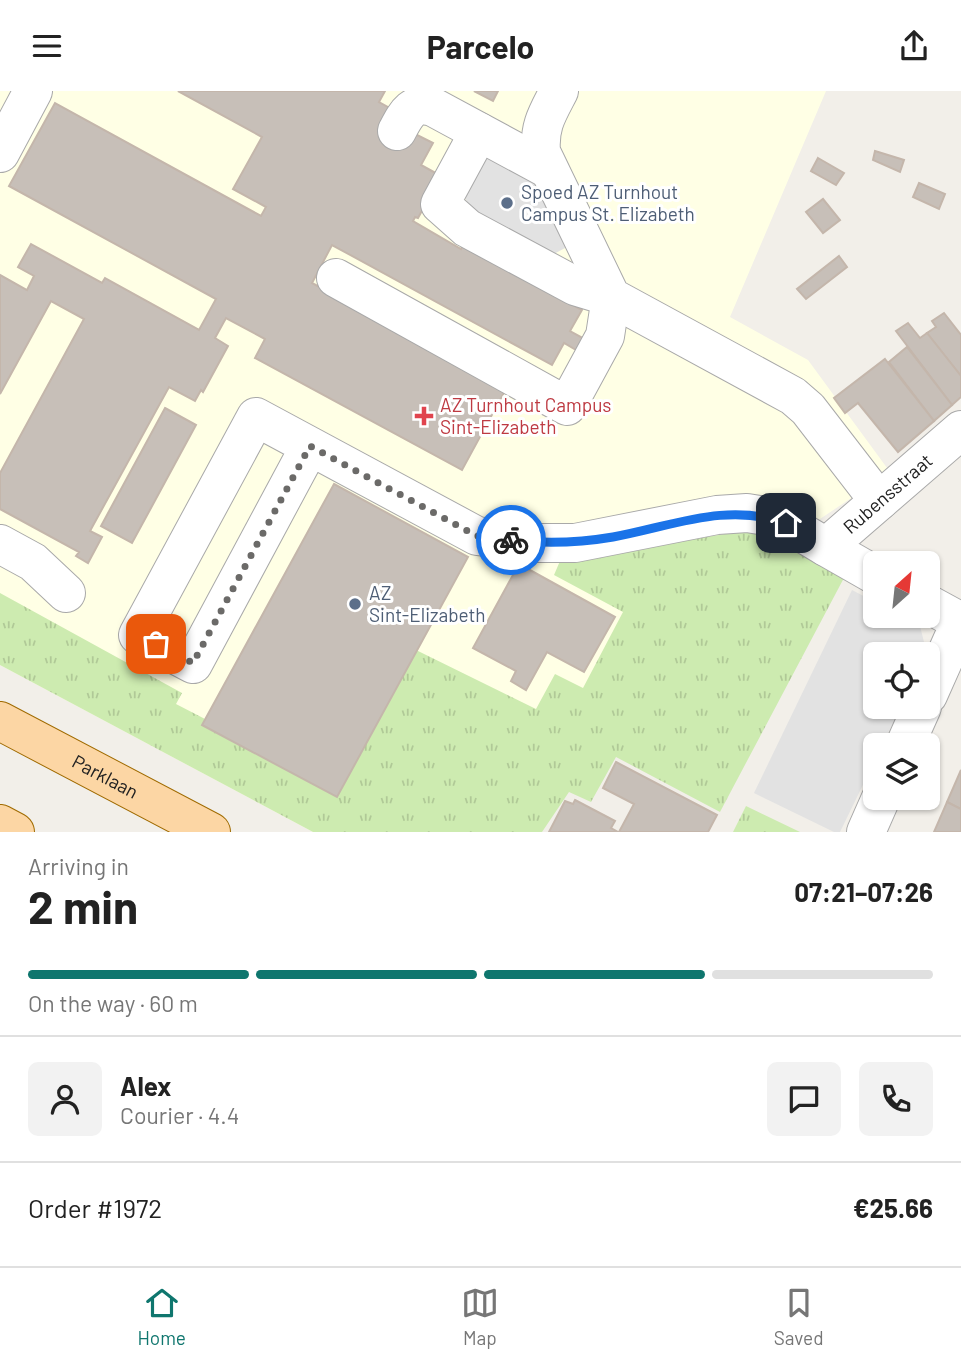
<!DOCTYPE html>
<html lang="en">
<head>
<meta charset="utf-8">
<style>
  body { margin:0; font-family:Barlow,sans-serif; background:#f2f2f2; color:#222; height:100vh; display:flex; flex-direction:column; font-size:26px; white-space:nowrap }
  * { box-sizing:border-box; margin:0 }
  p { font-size:23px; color:#767676 }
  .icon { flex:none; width:38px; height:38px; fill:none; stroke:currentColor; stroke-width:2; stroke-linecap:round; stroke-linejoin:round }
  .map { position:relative; height:741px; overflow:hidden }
  .side { display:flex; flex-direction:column; background:#fff; flex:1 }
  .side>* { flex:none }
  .needle { width:46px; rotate:27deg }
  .fabs { position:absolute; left:863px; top:460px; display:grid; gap:14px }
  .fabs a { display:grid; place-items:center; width:77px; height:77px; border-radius:10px; background:#fff; box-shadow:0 2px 5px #0004; font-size:35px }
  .pin { position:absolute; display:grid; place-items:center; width:60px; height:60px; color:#fff; margin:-30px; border-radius:14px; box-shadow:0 4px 10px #0006 }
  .courier { position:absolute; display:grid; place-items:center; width:70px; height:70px; margin:-35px; border:5px solid #1a73e8; border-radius:50%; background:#fff; color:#222; box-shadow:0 2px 9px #0007 }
  .head em { font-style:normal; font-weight:700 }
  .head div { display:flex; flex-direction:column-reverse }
  .head { display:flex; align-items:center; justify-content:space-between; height:119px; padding:0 28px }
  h1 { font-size:46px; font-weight:700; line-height:52px }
  .bar { display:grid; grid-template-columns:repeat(4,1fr); gap:10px 7px; align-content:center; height:84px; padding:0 28px }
  .bar i { height:9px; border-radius:5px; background:#e0e0e0 }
  .bar .selected { background:#0f766e }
  .bar p { grid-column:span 4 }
  .line { display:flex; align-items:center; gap:18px; padding:0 28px; border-top:2px solid #e0e0e0 }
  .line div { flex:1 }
  .round { display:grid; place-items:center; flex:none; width:74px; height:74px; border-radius:10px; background:#f2f2f2 }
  header { display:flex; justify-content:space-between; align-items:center; height:91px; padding:0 28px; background:#fff; font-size:32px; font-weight:700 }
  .menu { display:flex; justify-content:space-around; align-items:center; height:98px; border-top:2px solid #e0e0e0; background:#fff; font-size:19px; color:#767676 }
  .menu a { display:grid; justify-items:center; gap:4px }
  .menu .selected { color:#0f766e }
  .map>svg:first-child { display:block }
</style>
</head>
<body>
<header><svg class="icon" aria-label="menu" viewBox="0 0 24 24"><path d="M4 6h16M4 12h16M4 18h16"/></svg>Parcelo<svg class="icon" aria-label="share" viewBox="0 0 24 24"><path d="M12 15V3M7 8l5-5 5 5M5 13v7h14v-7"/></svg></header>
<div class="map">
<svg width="961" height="741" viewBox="0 0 961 741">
  <defs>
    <pattern id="grass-tufts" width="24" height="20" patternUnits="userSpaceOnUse" patternTransform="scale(1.75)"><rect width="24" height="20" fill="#cdebb0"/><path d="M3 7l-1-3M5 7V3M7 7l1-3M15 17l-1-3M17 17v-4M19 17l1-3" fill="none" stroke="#b0c997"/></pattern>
  </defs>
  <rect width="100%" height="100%" fill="#f2efe9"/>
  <polygon fill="#ffffe5" points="0,0 826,0 730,226 808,269 890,381 817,430 755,438 534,741 313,741 0,574"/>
  <g fill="url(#grass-tufts)">
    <polygon points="755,438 845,485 720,721 616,666 591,711 569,701 542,741 313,741 0,574 0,502 182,602 176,613 205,628 202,634 337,706 416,559 536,618 555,583 583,597 623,521 554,484 560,470"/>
    <polygon points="746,715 800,741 733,741"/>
  </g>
  <g fill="#e2e2e2">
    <polygon points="486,54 530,79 567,156 548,166 474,126 461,98"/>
    <polygon points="852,499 875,511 875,525 901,525 920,535 927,563 875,564 875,616 901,616 882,654 875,654 875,669 840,741 834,741 754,702"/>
  </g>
  <g fill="#c7bfb8" stroke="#c4b6ab" stroke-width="2">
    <polygon points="178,0 385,0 379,11 395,20 411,41 433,52 421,74 441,85 418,127 415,126 413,130 461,158 463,154 582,219 570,240 588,250 581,262 564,252 552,274 332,154 312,192 506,298 462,379 255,267 265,248 226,227 215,247 228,255 203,301 201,299 195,310 169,296 90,440 102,446 88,472 76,465 79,461 0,418 0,382 84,228 51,210 0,303 0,184 27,199 34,185 18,176 31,153 102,192 105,187 199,239 216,208 9,95 55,12 261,125 266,116 233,98 262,46"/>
    <polygon points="474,0 498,0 493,10"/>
    <polygon points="875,60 904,69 900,81 873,69"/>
    <polygon points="818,67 844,82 836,94 811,80"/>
    <polygon points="919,92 945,103 939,118 913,106"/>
    <polygon points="823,108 840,129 823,142 806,121"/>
    <polygon points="839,165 847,176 806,208 797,198"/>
    <polygon points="944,222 961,244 961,285 927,242 936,236 932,230"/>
    <polygon points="908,232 920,247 927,242 961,285 961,306 952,314 896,240"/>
    <polygon points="907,256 952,314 934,330 889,271"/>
    <polygon points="885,268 934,330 898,361 858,312 845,322 834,307"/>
    <polygon points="165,317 196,334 132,452 101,435"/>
    <polygon points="334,393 468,466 337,706 202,634"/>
    <polygon points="519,473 615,526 584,581 547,561 526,599 511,590 516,580 473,557"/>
    <polygon points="616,671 717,724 708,741 619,741 634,713 603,697"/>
    <polygon points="961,679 961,718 947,711"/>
    <polygon points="575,709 615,730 611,737 618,741 549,741 565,710 573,713"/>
    <polygon points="947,711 961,718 961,741 934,741"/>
  </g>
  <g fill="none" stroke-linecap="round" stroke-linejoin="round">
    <g stroke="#a9a9a9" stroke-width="40">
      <g id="minor">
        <path d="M559 0C547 23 539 35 541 61L611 206 793 305 808 318 879 410"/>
        <path d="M397 40C406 23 412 10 433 16L546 77"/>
        <polyline points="0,62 33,0"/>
        <polyline points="336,187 567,315 605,245 611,206 575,195 467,137 440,113 479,41"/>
        <polyline points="310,355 193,573 138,544 256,326 477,445 532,452 575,452 717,424 747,422 766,425 786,432 826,456"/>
        <polyline points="0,453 33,471 66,502"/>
        <path id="s1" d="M875 484 826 456 961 339"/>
        <polyline points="928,513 961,531"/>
        <polyline points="928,604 961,530"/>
        <polyline points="905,654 922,616"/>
        <polyline points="866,741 881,707"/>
      </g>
    </g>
    <g stroke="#a06b00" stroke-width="40">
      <g id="major">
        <path id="s2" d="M0 630 211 741"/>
        <polyline points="0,733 15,741"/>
      </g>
    </g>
    <use href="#minor" stroke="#fff" stroke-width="38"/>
    <use href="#major" stroke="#fcd6a4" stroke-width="38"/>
  </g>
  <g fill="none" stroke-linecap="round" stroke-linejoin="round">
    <polyline stroke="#6b6a68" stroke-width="7" stroke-dasharray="0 12.6" points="156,553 193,572 310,355 477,445 511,449"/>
    <path stroke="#1a73e8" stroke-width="9" d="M511 449C545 453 578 452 613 446 673 435 726 411 786 432"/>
  </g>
  <g fill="#5c6f8a" stroke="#fff" stroke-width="2.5">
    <circle cx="507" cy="112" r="7"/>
    <circle cx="355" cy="513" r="7"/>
  </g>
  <path fill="#e0444e" stroke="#fff" stroke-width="2.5" d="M420.5 314.5h7v7h7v7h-7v7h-7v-7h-7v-7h7z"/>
  <g text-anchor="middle" stroke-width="6" stroke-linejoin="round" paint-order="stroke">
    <g font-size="19" fill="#4e5e75" stroke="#fff" text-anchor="start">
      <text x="521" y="108">Spoed AZ Turnhout<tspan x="521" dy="22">Campus St. Elizabeth</tspan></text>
      <text x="369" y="509">AZ<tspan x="369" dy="22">Sint-Elizabeth</tspan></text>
    </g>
    <g font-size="19" fill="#be3a42" stroke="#fff" text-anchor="start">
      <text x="440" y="321">AZ Turnhout Campus<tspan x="440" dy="22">Sint-Elizabeth</tspan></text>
    </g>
    <g font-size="19" fill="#222" stroke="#fff">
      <text dy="7" stroke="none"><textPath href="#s1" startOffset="138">Rubensstraat</textPath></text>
      <text dy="7" stroke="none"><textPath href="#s2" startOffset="119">Parklaan</textPath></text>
    </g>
  </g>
</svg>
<div class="fabs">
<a><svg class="needle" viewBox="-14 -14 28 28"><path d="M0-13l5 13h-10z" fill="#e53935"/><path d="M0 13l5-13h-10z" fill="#767676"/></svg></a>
<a><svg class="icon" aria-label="locate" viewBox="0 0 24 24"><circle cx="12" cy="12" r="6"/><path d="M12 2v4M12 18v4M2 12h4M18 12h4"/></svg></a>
<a><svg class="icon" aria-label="layers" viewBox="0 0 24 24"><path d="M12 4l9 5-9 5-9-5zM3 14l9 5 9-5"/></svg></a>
</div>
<div class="pin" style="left:156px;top:553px;background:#ea580c"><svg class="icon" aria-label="bag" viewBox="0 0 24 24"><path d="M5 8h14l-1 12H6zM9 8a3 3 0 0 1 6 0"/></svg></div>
<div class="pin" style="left:786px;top:432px;background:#1f2937"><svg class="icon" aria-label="home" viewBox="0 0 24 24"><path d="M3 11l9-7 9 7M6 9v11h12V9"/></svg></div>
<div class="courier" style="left:511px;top:449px"><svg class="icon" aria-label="bike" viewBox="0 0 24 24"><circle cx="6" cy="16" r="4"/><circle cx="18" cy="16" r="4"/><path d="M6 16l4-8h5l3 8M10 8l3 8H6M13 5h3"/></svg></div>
</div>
<section class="side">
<div class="head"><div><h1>2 min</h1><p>Arriving in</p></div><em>07:21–07:26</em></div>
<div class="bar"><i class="selected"></i><i class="selected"></i><i class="selected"></i><i></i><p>On the way · 60 m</p></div>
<div class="line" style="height:126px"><a class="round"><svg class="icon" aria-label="person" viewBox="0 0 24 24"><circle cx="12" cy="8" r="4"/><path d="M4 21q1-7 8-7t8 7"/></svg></a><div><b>Alex</b><p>Courier · 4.4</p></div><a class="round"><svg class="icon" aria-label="chat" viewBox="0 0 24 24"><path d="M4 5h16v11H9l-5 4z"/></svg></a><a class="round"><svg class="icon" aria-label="phone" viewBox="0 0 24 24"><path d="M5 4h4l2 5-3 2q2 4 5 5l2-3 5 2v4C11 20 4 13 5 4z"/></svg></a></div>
<div class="line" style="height:91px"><div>Order #1972</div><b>€25.66</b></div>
</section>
<nav class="menu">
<a class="selected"><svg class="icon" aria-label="home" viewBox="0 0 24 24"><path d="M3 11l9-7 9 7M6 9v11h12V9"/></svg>Home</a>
<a><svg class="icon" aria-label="map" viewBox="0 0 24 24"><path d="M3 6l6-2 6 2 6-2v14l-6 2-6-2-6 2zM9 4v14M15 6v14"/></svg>Map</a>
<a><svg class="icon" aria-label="saved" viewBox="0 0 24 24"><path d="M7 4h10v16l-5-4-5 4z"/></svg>Saved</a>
</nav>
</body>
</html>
